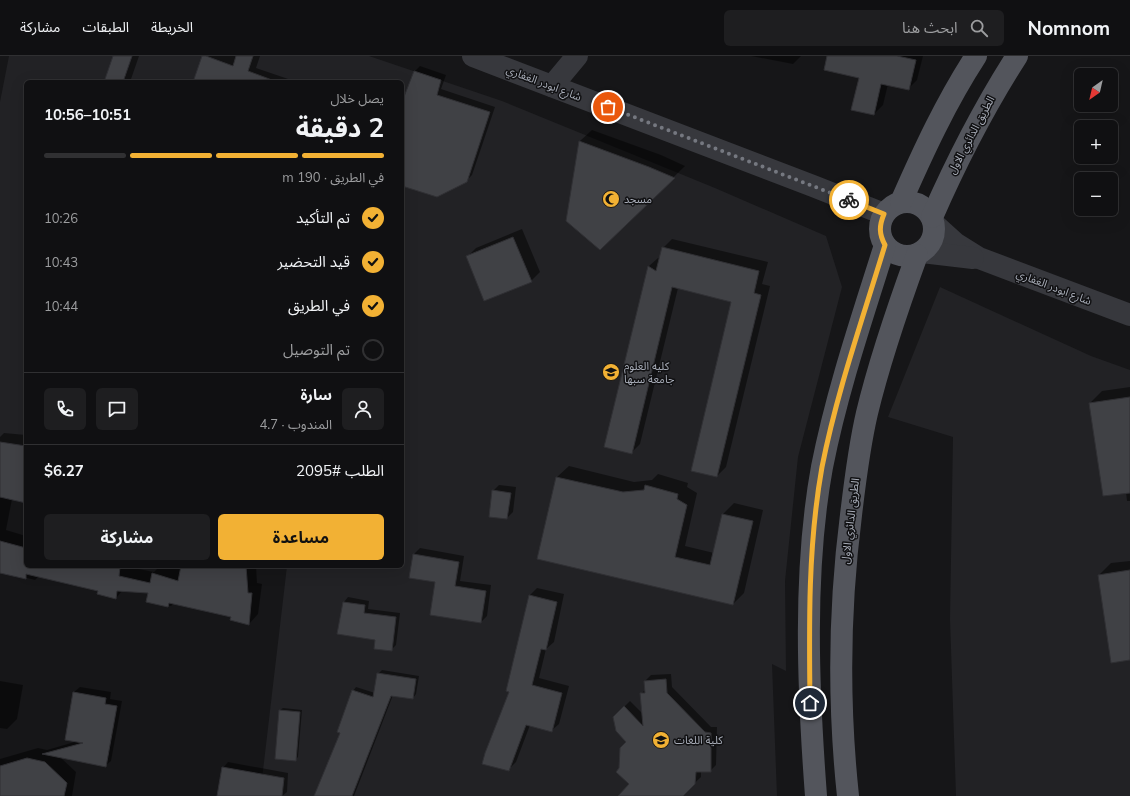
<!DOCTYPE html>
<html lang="ar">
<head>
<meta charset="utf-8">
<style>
  body { margin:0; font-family:Mulish,"Noto Sans Arabic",sans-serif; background:#1e1e20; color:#f1f3f6; direction:rtl; height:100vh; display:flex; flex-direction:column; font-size:15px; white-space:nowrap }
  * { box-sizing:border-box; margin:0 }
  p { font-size:13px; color:#9c9d9f }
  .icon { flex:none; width:22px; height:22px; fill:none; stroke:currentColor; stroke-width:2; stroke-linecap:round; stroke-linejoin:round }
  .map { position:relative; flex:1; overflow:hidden; direction:ltr }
  .details { position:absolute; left:24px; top:24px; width:380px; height:488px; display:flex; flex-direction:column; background:#101012; border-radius:6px; box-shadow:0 4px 16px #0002,0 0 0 1px #303032; direction:rtl }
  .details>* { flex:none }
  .needle { width:26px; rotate:214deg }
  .buttons { position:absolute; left:1074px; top:12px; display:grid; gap:8px }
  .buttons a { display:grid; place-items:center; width:44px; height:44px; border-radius:6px; background:#101012; box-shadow:0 4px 16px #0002,0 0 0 1px #303032; font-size:20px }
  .pin { position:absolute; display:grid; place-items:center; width:34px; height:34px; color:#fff; margin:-17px; border:2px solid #fff; border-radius:50%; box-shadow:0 1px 4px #0007 }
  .courier { position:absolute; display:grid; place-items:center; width:40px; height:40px; margin:-20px; border:3px solid #f2b134; border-radius:50%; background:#fff; color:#222; box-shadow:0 1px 5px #0007 }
  .summary em { font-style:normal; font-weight:700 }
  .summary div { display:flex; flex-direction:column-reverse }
  .summary { display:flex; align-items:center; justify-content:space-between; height:68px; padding:0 20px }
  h1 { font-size:26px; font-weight:700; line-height:30px }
  .bar { display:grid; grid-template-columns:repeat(4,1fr); gap:6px 4px; align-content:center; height:48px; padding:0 20px }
  .bar i { height:5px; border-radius:3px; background:#303032 }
  .bar .on { background:#f2b134 }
  .bar p { grid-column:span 4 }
  .line { display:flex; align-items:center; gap:10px; padding:0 20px; border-top:1px solid #303032 }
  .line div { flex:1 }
  .round { display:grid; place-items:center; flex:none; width:42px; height:42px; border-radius:6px; background:#1e1e20 }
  ol { padding:0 20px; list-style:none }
  li { display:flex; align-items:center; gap:12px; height:44px }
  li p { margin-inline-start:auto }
  li .icon { padding:4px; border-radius:50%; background:#f2b134; color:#111; stroke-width:4 }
  li:last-child { color:#9c9d9f }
  li i { width:22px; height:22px; border:2px solid #303032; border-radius:50% }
  .cta { display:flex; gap:8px; margin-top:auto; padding:8px 20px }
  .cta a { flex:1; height:46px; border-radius:6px; background:#f2b134; color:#111; font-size:16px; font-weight:700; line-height:46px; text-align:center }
  .cta a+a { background:#1e1e20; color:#f1f3f6 }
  header { display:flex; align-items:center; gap:24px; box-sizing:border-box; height:56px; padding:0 20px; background:#101012; border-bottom:1px solid #303032 }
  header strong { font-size:19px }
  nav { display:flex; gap:22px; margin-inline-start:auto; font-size:14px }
  .search { width:280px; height:36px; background:#1e1e20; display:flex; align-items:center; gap:10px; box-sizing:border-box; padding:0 14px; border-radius:6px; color:#9c9d9f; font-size:15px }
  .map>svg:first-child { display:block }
</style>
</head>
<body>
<header>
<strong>Nomnom</strong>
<div class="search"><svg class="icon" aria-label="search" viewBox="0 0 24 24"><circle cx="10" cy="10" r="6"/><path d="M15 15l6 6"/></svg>ابحث هنا</div>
<nav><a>الخريطة</a><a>الطبقات</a><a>مشاركة</a></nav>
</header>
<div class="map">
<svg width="1130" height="740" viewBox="0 0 1130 740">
  <rect width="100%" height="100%" fill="#161618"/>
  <g fill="#222225">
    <polygon points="9,0 369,0 502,45 715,132 826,180 842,231 798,401 785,525 786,615 772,608 777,740 260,740 287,510 402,510 402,26 26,26 26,426 0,421 0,46"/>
    <polygon points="940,231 1091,300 1130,314 1130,740 956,740 950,563 953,381 888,361"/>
  </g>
  <g fill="#0007">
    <polygon points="114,0 139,0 130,26 105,26"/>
    <polygon points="203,0 260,0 256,12 297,26 194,26"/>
    <polygon points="751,0 801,0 793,8"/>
    <polygon points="828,0 923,0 917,24 908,33 888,28 883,49 874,58 860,22"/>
    <polygon points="420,10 446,19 441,33 495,51 472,119 466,125 402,114 402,44 404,43 414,16"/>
    <polygon points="592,74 661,99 685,110 600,193 567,164 580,85"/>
    <polygon points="522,173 540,216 531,225 467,201 476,192"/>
    <polygon points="672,183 768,206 762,228 770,230 726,411 717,420 732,245 678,232 640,388 631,397 605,391 649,210 658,202 660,203 663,192"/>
    <polygon points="1130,331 1130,445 1127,445 1126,436 1090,347 1102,335"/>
    <polygon points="4,377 26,379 26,446 12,443 6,474 26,480 26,510 128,510 128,511 154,516 160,510 256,510 257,527 262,528 258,558 249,568 232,560 174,547 171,550 147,545 149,536 123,534 116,542 99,534 39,520 35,524 0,515 0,381"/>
    <polygon points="569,410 634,426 652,424 658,418 688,427 687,431 697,437 685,490 714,497 723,458 734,447 763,454 744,537 733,548 557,421"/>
    <polygon points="499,429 516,431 513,456 507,462 493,435"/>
    <polygon points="420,492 464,500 460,525 491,529 487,560 481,566 436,525 414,498"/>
    <polygon points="1130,505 1130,603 1099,519 1111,507"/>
    <polygon points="537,532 564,538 554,586 546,593 539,622 569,630 559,668 551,675 530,669 516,706 508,714 510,635 530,539"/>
    <polygon points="348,541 369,545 368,553 400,557 396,589 391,594 376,584 339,577 344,546"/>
    <polygon points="382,614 419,620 416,638 413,642 393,639 354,740 315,740 341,676 353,635 356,631 375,637 378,618"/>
    <polygon points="671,618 672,631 711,671 717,671 716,709 710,715 701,715 701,721 681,740 632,740 631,728 620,712 627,686 614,661 630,645 643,658 641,638 646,633 645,625 651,619"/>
    <polygon points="0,625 23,629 17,663 7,673 0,672"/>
    <polygon points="80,631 111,636 110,643 122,645 111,705 105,710 60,701 76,716 72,740 0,740 0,703 38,692 47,694 78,685 74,636"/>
    <polygon points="283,652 302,654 298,701 295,704 280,654"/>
    <polygon points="228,706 288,717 287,736 282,740 229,740 223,712"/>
  </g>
  <g fill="#404145" stroke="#303034">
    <polygon points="113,0 132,0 123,26 104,26"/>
    <polygon points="202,0 206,0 233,10 236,0 253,0 248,15 272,24 272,26 193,26"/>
    <polygon points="827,0 897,0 916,4 909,34 881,28 874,59 851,54 859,22 824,14"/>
    <polygon points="414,15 441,24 437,39 490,56 467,126 437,141 402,130 402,46"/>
    <polygon points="579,85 649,111 675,122 600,194 566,165"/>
    <polygon points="513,181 532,226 484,245 466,200"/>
    <polygon points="662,191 759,215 754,237 761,239 717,421 691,415 731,246 672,231 632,398 604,391 648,210 656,215"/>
    <polygon points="1130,341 1130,437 1103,440 1089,347"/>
    <polygon points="0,386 26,390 26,447 0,441"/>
    <polygon points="556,421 623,436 644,434 645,429 678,438 677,443 687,449 675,501 710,509 722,458 753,465 733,549 537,503"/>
    <polygon points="492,434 511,437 507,463 489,461"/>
    <polygon points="0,485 26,492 26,510 111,510 120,511 119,520 150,527 152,517 178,525 181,510 246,510 248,537 252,537 249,569 230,564 231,561 169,547 168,551 146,546 148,537 117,535 116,543 97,538 98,535 26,518 26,523 0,517"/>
    <polygon points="413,498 459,506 455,530 486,535 481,567 430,559 435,526 409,522"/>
    <polygon points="1130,514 1130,604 1111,607 1098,519"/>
    <polygon points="529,539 557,546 546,594 541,593 532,629 562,637 552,676 526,669 509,715 482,708 485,697 509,636 506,635"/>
    <polygon points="343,546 365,549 364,557 396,561 392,595 374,593 375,584 337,578"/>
    <polygon points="377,617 416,623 413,643 391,640 352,740 314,740 340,677 337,676 352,634 373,641"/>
    <polygon points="666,623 667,637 705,676 711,677 711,716 696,716 695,728 683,740 618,740 629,728 616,716 619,712 620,692 626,686 616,675 613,661 624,650 643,670 640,637 645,637 644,625"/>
    <polygon points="73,636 106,642 105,648 117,650 106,711 42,698 83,687 65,684"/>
    <polygon points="279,654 300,656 296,705 275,703"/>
    <polygon points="27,702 45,706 67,727 64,740 0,740 0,710"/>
    <polygon points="222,711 284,722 282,740 217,740"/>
  </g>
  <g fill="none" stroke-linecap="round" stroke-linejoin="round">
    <g stroke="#37383d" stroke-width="22">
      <polyline points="473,0 813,130 884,158"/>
      <polyline points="552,30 577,0"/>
      <polyline points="934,168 955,187 979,202 1130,259"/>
      <polyline points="922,196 973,202"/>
    </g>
    <g stroke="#53555c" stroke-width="22">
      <circle cx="907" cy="173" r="27"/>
      <path d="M901 146C923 96 946 46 976 0"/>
      <path d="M932 161C957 104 983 53 1017 0"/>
      <path d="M816 740C808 634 803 515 822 411 837 335 862 262 885 189"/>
      <path d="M848 740C838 646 839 553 851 459 855 425 859 391 867 357 880 303 898 251 917 199"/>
    </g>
  </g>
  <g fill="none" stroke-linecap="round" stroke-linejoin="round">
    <polyline stroke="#757880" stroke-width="4" stroke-dasharray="0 7.2" points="608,51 849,144"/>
    <path stroke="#f2b134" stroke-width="5" d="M810 647C809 568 808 489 822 411 837 335 863 262 885 189 879 178 879 170 884 158L849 144"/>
  </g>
  <defs>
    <g id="mosque-disc" transform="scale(0.9)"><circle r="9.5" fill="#f2b134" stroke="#111113"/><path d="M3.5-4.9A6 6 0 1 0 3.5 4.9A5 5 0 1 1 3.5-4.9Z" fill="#111"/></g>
    <g id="university-disc" transform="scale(0.9)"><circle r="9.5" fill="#f2b134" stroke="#111113"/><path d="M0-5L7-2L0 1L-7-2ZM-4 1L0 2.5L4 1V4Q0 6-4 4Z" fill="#111"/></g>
  </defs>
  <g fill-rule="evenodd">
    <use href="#mosque-disc" x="611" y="143"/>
    <use href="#university-disc" x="611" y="316"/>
    <use href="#university-disc" x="661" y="684"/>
  </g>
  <g text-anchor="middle" stroke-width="3" stroke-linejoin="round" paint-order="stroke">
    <g font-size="11" fill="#a8adb8" stroke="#111113">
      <text transform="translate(544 27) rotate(21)" y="4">شارع ابودر الغفاري</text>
      <text transform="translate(971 79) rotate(-62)" y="4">الطريق الدائري الاول</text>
      <text transform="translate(1054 231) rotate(21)" y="4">شارع ابودر الغفاري</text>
      <text transform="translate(850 465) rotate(-83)" y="4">الطريق الدائري الاول</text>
    </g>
    <g font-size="11" fill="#a8adb8" stroke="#111113" text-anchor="start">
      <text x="624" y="147">مسجد</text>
      <text x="624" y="314">كليه العلوم<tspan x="624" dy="13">جامعة سبها</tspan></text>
      <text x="674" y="688">كلية اللغات</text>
    </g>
  </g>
</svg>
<div class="buttons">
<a><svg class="needle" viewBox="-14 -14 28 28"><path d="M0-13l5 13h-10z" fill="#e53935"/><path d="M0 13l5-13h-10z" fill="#9c9d9f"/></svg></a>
<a>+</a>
<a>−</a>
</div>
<div class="pin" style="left:608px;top:51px;background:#ea580c"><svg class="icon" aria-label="bag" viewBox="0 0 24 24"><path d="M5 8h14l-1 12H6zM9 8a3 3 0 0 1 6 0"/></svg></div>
<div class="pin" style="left:810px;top:647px;background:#1f2937"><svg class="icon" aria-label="home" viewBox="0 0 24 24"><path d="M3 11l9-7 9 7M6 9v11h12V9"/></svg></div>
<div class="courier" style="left:849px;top:144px"><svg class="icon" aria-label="bike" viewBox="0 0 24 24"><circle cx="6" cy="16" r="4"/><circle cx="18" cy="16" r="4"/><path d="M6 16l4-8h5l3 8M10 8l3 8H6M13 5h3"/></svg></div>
<section class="details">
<div class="summary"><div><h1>2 دقيقة</h1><p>يصل خلال</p></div><em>10:51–10:56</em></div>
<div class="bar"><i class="on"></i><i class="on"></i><i class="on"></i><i></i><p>في الطريق · 190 m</p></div>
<ol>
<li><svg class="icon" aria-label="check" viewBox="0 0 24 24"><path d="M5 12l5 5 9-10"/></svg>تم التأكيد<p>10:26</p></li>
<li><svg class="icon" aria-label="check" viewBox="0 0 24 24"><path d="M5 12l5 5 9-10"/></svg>قيد التحضير<p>10:43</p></li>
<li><svg class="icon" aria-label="check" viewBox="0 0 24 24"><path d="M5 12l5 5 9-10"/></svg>في الطريق<p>10:44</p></li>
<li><i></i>تم التوصيل</li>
</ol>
<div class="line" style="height:72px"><a class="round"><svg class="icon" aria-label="person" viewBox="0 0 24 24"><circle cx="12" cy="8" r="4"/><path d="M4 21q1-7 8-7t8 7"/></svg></a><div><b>سارة</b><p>المندوب · 4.7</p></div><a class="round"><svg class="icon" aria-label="chat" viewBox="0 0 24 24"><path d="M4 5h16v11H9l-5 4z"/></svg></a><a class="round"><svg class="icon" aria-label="phone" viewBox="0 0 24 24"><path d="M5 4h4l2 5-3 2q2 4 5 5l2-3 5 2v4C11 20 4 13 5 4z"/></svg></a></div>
<div class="line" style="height:52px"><div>الطلب #2095</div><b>$6.27</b></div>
<div class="cta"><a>مساعدة</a><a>مشاركة</a></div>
</section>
</div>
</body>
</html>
